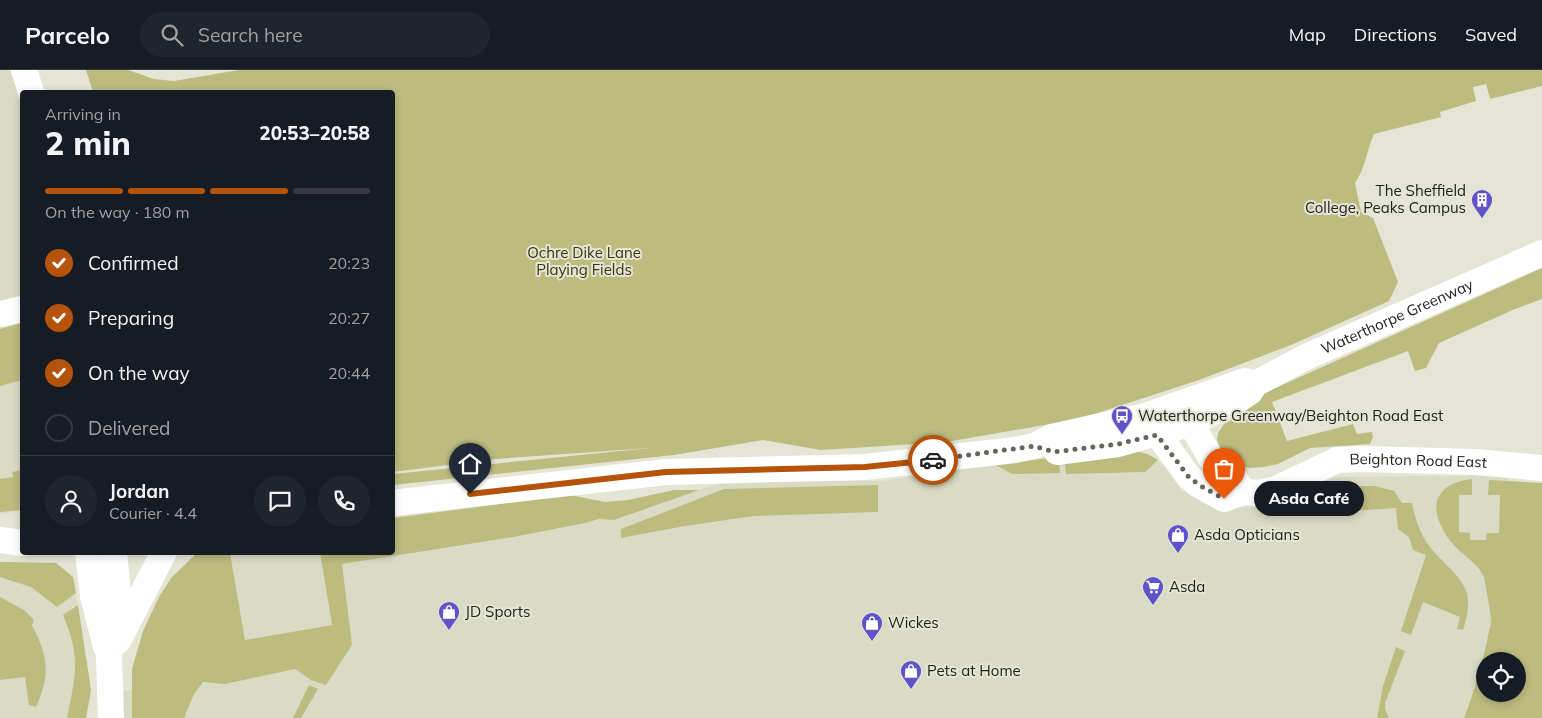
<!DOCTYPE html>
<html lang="en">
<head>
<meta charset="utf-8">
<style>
  body { margin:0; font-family:Mulish,sans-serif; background:#20242c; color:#f1f3f6; height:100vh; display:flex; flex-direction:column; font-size:19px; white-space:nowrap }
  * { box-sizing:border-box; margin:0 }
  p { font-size:16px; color:#9ea1a6 }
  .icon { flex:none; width:28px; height:28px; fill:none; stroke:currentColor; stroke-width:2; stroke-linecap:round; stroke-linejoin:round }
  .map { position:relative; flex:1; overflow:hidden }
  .drawer { position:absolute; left:20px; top:20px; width:375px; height:465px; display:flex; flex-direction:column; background:#171b24; border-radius:5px; box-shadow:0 2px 8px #0003 }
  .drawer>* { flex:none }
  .tools { position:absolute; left:1476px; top:582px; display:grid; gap:10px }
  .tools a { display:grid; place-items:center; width:50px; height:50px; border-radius:50%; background:#171b24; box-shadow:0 2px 8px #0003; font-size:25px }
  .pin { position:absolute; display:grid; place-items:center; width:42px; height:42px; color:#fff; margin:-51px -21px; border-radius:50% 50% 50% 0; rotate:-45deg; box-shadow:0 0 5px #0007 }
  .pin .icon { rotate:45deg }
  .courier { position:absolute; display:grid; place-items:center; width:50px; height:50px; margin:-25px; border:4px solid #b45309; border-radius:50%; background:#fff; color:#222; box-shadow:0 1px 6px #0007 }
  .bubble { position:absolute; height:35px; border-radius:18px; background:#171b24; box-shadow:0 2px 8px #0003; font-size:16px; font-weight:800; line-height:35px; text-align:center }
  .summary em { font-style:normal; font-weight:800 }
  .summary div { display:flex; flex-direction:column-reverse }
  .summary { display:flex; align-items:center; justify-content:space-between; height:85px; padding:0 25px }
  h1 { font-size:32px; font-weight:800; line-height:38px }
  .bar { display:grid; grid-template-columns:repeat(4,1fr); gap:8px 5px; align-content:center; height:60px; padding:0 25px }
  .bar i { height:6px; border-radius:4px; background:#363941 }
  .bar .selected { background:#b45309 }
  .bar p { grid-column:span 4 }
  .line { display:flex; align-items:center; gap:12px; padding:0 25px; border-top:1px solid #363941 }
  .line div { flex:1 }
  .round { display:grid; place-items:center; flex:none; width:52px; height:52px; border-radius:26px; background:#20242c }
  ol { padding:0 25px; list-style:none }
  li { display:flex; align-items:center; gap:15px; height:55px }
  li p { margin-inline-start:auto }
  li .icon { padding:5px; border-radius:50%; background:#b45309; color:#fff; stroke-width:4 }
  li:last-child { color:#9ea1a6 }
  li i { width:28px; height:28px; border:2px solid #363941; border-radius:50% }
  header { display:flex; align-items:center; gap:30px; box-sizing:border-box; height:70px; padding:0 25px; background:#171b24; border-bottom:1px solid #363941 }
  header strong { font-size:24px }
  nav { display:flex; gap:28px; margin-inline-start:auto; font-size:18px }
  .search { width:350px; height:45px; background:#20242c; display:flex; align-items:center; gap:12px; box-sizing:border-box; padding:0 18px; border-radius:28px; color:#9ea1a6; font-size:19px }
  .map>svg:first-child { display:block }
</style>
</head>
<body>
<header>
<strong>Parcelo</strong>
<div class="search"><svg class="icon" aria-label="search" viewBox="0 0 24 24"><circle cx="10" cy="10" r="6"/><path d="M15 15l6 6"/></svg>Search here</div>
<nav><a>Map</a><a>Directions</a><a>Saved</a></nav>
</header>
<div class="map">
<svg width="1542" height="648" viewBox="0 0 1542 648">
  <rect width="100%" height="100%" fill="#e5e5d6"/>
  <g fill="#dadbc5">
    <polygon points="0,0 15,0 22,27 22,441 0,444"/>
    <polygon points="1147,384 1168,400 1181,420 1205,434 1241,437 1264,437 1285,432 1311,414 1339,407 1510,405 1495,532 1478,613 1464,648 119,648 120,622 342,577 330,495 599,449 729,411 881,411 994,394 1059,387"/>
    <polygon points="230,483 320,483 332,555 245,570"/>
    <polygon points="0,492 56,493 73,507 91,620 86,648 0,648"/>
  </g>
  <g fill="#bcbc7f" fill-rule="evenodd">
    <path d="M86 0H128L154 9 174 11 239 0H1542V16L1490 29 1486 14 1473 17 1476 31 1440 42 1441 47 1374 64C1366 82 1366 97 1355 113L1361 142 1373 148 1398 212 1389 231 1291 275 1196 311 1079 349 946 372 821 380 763 370 674 385 393 415V404L650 378 495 389 393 402 392 22H93Z"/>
    <polygon points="1542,198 1542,229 1515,239 1439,273 1426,298 1415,301 1408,281 1272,332 1287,371 1353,354 1357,364 1372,362 1373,367 1370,374 1310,378 1278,394 1264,397 1249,398 1234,393 1221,380 1217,370 1218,363 1224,354 1243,344 1249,330"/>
    <polygon points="22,253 22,310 0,316 0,259"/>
    <polygon points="1132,380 1147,384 1158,390 1145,402 1066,404 1064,387"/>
    <polygon points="1059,387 1060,403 1012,404 994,394"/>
    <polygon points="22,400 22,440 0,442 0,409 13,407 12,402"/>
    <path d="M1472 409V425H1459V462L1470 463V470H1486L1487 463H1499L1500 425H1488L1489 410 1542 413V648H1464C1474 622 1481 598 1487 571 1488 564 1491 556 1491 549 1491 544 1485 512 1484 507 1476 490 1458 483 1448 468 1427 437 1434 414 1472 409ZM1485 591H1518V624H1485Z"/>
    <polygon points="878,415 878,442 754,446 685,456 621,468 621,459 724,419"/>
    <path d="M1375 416 1394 421 1402 433H1412C1416 452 1421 468 1435 483 1461 511 1477 518 1463 560L1457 559 1460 547 1423 532 1411 565 1401 561 1426 485 1413 480 1409 467 1398 459 1396 438 1295 445 1298 435C1326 417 1343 416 1375 416Z"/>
    <polygon points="674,420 699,420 614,450 599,449 585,453 513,467 342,494 352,575 326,615 311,610 295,599 225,614 203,612 194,624 184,648 132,648 132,599 143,561 160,525 172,507 197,483 230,483 245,570 332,555 320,483 392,482 393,448 570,425 605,432 628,430"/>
    <polygon points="0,492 56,493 73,507 76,523 57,537 31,517 0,507"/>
    <path d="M0 527 24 540 34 550 32 555C48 587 51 604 36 637L29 635 25 607 0 610Z"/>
    <path d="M78 535 91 620 86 648H67C76 604 81 588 63 545Z"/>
    <polygon points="1396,577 1405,581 1385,633 1385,639 1389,648 1377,648 1383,616"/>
    <polygon points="309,615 318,619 301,648 293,648"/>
  </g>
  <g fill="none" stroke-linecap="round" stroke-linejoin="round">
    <g stroke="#fff" stroke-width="26">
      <polyline points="24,0 31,22"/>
      <polyline points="0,244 22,239"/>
      <polyline points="1180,342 1197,364 1216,397 1234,407 1243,422"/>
      <path id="s1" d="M1149 352 1188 406 1199 415 1224 429 1243 422 1259 423 1276 419 1337 390 1363 389 1476 392 1542 398"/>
      <path id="s2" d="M1057 382 1118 374 1189 354 1241 328 1250 322 1255 314 1306 287 1542 183"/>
      <polyline points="392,433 666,402 865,397 1015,380 1034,376 1052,367 1145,346 1245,311 1255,314"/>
      <polyline points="0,470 22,473"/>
      <polyline points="88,482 93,526 106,577"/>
      <polyline points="118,571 164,482"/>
      <polyline points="111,648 109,587 118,524 114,482"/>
    </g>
  </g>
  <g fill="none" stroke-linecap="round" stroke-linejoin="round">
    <polyline stroke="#66665d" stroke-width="5" stroke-dasharray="0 9" points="933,390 1034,376 1054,382 1061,381 1118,374 1157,365 1188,406 1199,415 1224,429"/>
    <polyline stroke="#b45309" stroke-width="6" points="470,424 666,402 865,397 933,390"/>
  </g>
  <defs>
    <g id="building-pin" transform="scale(1.125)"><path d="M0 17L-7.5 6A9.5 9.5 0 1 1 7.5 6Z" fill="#5f52ca" stroke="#e5e5d6"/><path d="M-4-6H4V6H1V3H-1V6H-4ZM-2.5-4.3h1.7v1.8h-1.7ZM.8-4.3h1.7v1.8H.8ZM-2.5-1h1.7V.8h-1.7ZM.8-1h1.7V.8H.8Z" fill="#fff"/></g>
    <g id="bus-pin" transform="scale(1.125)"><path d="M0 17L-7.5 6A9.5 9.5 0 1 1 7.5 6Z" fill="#5f52ca" stroke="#e5e5d6"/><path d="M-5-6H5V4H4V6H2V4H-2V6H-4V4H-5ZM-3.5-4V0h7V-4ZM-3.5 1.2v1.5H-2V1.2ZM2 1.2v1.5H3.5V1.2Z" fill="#fff"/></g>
    <g id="shop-pin" transform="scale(1.125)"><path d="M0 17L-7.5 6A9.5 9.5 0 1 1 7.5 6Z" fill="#5f52ca" stroke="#e5e5d6"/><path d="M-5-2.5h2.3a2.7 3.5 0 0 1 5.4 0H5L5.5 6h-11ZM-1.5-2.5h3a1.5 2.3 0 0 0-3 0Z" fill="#fff"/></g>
    <g id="supermarket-pin" transform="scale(1.125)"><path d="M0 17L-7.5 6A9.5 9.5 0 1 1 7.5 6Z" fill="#5f52ca" stroke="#e5e5d6"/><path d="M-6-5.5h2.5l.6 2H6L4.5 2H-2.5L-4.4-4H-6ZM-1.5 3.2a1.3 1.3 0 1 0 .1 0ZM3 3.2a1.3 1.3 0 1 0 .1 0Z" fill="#fff"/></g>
  </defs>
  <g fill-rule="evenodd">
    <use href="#building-pin" x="1482" y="130"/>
    <use href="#bus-pin" x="1122" y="346"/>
    <use href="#shop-pin" x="1178" y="465"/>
    <use href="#supermarket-pin" x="1153" y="517"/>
    <use href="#shop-pin" x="449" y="542"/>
    <use href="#shop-pin" x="872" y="553"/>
    <use href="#shop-pin" x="911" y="601"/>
  </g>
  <g text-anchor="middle" stroke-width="4" stroke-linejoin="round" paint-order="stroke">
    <g font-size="15" fill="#21221c" stroke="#e5e5d6" text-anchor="start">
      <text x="1466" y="126" text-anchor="end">The Sheffield<tspan x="1466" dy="17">College, Peaks Campus</tspan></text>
      <text x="1138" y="351">Waterthorpe Greenway/Beighton Road East</text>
      <text x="1194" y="470">Asda Opticians</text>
      <text x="1169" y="522">Asda</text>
      <text x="465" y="547">JD Sports</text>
      <text x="888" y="558">Wickes</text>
      <text x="927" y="606">Pets at Home</text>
    </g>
    <g font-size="15" fill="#37360c" stroke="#e5e5d6">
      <text x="584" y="188">Ochre Dike Lane<tspan x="584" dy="17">Playing Fields</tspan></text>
    </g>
    <g font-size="15" fill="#21221c" stroke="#e5e5d6">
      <text dy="5" stroke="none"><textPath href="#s2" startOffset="371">Waterthorpe Greenway</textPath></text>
      <text dy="5" stroke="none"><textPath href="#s1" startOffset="312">Beighton Road East</textPath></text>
    </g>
  </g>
</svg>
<div class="tools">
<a><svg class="icon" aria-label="locate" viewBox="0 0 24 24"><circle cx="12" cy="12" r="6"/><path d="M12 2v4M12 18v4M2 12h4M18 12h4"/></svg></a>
</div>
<div class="pin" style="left:1224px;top:429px;background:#ea580c"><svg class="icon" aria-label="bag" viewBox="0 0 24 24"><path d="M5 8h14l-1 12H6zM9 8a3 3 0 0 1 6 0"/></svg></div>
<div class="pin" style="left:470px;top:424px;background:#1f2937"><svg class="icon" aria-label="home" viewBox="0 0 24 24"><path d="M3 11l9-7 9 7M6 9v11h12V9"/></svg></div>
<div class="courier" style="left:933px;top:390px"><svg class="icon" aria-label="car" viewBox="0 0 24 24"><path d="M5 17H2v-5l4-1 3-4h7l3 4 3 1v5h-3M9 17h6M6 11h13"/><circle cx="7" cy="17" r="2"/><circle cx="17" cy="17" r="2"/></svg></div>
<div class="bubble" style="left:1254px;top:411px;width:110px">Asda Café</div>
<section class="drawer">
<div class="summary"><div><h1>2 min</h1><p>Arriving in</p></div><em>20:53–20:58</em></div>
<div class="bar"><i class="selected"></i><i class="selected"></i><i class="selected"></i><i></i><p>On the way · 180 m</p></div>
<ol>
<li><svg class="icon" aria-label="check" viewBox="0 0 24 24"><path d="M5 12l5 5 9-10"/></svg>Confirmed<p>20:23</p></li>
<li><svg class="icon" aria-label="check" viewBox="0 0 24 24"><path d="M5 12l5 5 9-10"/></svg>Preparing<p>20:27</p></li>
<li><svg class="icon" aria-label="check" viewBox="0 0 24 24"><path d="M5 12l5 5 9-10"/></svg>On the way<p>20:44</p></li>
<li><i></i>Delivered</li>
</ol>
<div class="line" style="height:90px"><a class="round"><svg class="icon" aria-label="person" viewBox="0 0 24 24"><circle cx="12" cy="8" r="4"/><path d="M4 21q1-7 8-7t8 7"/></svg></a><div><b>Jordan</b><p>Courier · 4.4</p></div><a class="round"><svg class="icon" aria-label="chat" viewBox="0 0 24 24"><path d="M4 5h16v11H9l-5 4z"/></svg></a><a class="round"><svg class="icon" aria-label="phone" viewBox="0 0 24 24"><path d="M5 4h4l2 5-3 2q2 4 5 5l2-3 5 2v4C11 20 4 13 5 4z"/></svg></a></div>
</section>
</div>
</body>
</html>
